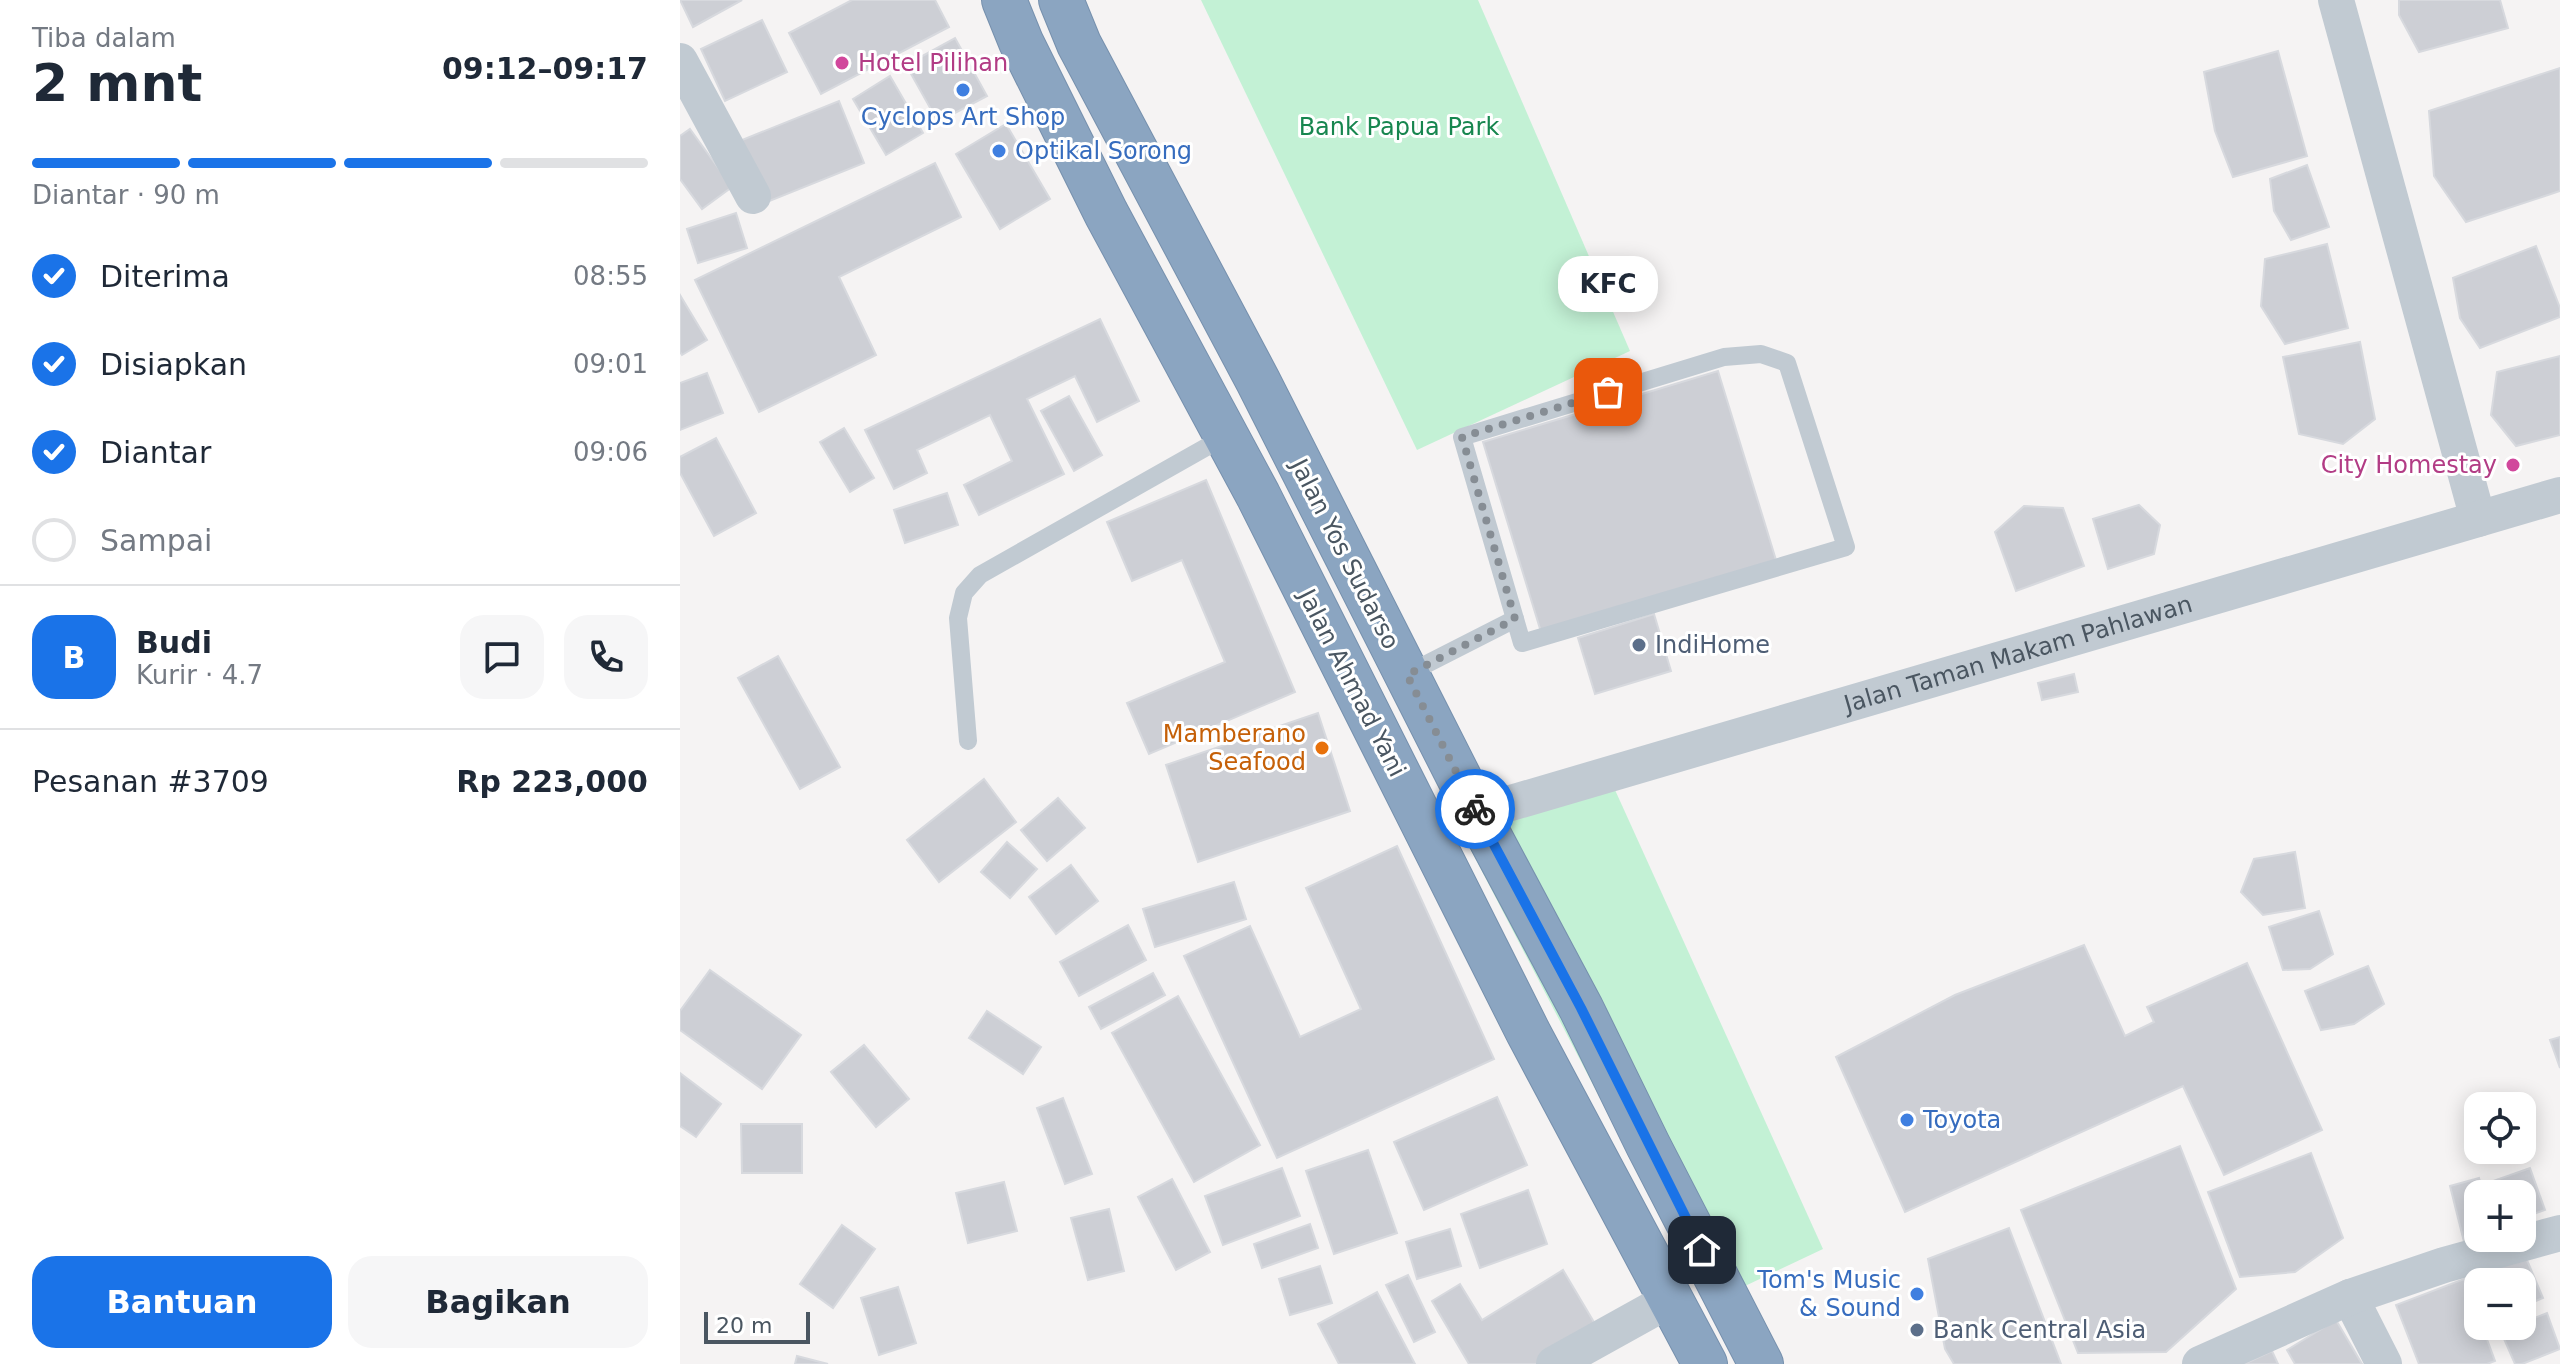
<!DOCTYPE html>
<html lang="id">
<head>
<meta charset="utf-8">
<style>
  body { margin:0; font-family:"DejaVu Sans",sans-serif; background:#f6f6f7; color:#1f2937; height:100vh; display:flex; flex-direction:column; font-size:30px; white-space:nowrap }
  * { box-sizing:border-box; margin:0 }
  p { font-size:26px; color:#747a83 }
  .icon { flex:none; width:44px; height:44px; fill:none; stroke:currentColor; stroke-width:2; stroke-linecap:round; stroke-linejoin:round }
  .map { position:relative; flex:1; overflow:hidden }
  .details { display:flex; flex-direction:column; background:#fff; width:680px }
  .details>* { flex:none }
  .buttons { position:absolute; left:1784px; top:1092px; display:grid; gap:16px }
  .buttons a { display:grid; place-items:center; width:72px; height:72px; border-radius:16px; background:#fff; box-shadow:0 4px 20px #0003; font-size:40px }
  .scale { position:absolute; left:24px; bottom:20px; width:106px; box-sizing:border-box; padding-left:8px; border:4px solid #4a5661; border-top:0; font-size:22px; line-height:28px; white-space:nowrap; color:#4a5661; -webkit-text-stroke:6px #fff; paint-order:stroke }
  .pin { position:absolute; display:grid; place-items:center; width:68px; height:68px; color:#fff; margin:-34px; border-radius:16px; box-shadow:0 4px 12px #0006 }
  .courier { position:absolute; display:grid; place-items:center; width:80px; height:80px; margin:-40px; border:6px solid #1a73e8; border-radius:50%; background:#fff; color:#222; box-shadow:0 2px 10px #0007 }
  .bubble { position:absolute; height:56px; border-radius:24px; background:#fff; box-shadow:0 4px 20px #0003; font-size:26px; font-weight:700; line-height:56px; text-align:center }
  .overview em { font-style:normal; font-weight:700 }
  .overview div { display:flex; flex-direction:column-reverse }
  .overview { display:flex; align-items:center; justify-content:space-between; height:136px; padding:0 32px }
  h1 { font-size:52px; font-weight:700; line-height:60px }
  .bar { display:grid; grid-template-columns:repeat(4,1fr); gap:12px 8px; align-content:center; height:96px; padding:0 32px }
  .bar i { height:10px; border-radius:6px; background:#e0e1e3 }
  .bar .active { background:#1a73e8 }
  .bar p { grid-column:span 4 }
  .line { display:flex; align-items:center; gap:20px; padding:0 32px; border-top:2px solid #e0e1e3 }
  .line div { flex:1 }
  .round { display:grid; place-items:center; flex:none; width:84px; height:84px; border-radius:24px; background:#f6f6f7 }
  ol { padding:0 32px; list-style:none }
  li { display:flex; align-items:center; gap:24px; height:88px }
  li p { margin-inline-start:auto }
  li .icon { padding:8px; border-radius:50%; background:#1a73e8; color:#fff; stroke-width:4 }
  li:last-child { color:#747a83 }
  li i { width:44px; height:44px; border:4px solid #e0e1e3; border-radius:50% }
  .primary-button { display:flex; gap:16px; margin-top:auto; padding:16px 32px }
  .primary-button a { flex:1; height:92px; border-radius:24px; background:#1a73e8; color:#fff; font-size:32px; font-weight:700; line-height:92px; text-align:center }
  .primary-button a+a { background:#f6f6f7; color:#1f2937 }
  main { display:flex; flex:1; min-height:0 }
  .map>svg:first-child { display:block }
</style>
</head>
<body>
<main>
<section class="details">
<div class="overview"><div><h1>2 mnt</h1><p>Tiba dalam</p></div><em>09:12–09:17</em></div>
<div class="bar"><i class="active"></i><i class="active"></i><i class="active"></i><i></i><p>Diantar · 90 m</p></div>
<ol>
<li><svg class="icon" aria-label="check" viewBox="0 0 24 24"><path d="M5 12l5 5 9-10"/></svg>Diterima<p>08:55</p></li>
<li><svg class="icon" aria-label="check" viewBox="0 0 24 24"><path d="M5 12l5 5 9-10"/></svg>Disiapkan<p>09:01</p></li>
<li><svg class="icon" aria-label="check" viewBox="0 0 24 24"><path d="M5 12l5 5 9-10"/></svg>Diantar<p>09:06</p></li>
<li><i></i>Sampai</li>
</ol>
<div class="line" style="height:144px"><b class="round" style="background:#1a73e8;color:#fff">B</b><div><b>Budi</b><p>Kurir · 4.7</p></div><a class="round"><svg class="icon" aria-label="chat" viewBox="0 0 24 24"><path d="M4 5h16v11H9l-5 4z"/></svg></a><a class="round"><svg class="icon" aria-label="phone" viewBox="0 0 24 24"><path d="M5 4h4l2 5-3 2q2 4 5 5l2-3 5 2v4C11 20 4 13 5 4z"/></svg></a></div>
<div class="line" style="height:104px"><div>Pesanan #3709</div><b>Rp 223,000</b></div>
<div class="primary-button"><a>Bantuan</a><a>Bagikan</a></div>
</section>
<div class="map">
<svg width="1880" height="1364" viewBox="0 0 1880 1364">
  <rect width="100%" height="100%" fill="#f5f3f3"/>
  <g fill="#c3f1d5">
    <polygon points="521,0 798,0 950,351 737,450"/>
    <polygon points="921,759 1143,1249 1027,1304 767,804"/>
  </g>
  <g fill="#cdcfd5" stroke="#d7d9de" stroke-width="2">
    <polygon points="0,0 62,0 13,27"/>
    <polygon points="172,0 255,0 269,27 141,94 109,33"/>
    <polygon points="1719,0 1820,0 1828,28 1739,52 1719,15"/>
    <polygon points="82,20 107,72 45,101 21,49"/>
    <polygon points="275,38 307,96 258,122 226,65"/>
    <polygon points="1598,51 1627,156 1553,177 1535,131 1524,72"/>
    <polygon points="1880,68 1880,191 1786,222 1754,176 1749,111"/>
    <polygon points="210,76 243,133 206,155 173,99"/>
    <polygon points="159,101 184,163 87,202 62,140"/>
    <polygon points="326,124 370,199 320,229 276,154"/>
    <polygon points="10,129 52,187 22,209 0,179 0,136"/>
    <polygon points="255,163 281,217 159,277 196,355 79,412 15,280"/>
    <polygon points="1627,165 1649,227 1611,240 1594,211 1590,179"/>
    <polygon points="56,213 67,248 18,263 7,229"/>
    <polygon points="1647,244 1668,328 1605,344 1581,306 1585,259"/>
    <polygon points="1856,246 1880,308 1880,317 1800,348 1780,318 1773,278"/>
    <polygon points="0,295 27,340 2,355 0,352"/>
    <polygon points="420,319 459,401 417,422 395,376 347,399 384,474 299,515 284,485 332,461 310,415 237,450 247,473 214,489 185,430"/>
    <polygon points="1680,342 1695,419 1663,444 1619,434 1603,357"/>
    <polygon points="1880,356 1880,435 1836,446 1811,415 1817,372"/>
    <polygon points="1038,371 1096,560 861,632 803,442"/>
    <polygon points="27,373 43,413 0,430 0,383"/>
    <polygon points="389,396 422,455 394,471 361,411"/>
    <polygon points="164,428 194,478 170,492 140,442"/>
    <polygon points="36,438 76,513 34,536 0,473 0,457"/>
    <polygon points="526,480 615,692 469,754 447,703 545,662 502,560 452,581 427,522"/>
    <polygon points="267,493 278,525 225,543 214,510"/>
    <polygon points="1459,505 1480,525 1474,554 1428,569 1413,519"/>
    <polygon points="1344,506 1383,508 1404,566 1336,591 1315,532"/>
    <polygon points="974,614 991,671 915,694 898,638"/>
    <polygon points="98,656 160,767 120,789 58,678"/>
    <polygon points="1394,674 1398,692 1362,700 1358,683"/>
    <polygon points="638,713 670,811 518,862 486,765"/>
    <polygon points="304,779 336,822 259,882 227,840"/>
    <polygon points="378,798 405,828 367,861 341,830"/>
    <polygon points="327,842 357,869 330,898 301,872"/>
    <polygon points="717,846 814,1059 597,1158 504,956 570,926 620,1037 681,1009 626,888"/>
    <polygon points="1615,852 1625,908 1583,915 1561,892 1574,859"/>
    <polygon points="391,865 418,901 376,934 349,897"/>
    <polygon points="554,882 566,919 475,947 463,909"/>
    <polygon points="1639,911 1653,954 1630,969 1603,970 1589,927"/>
    <polygon points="448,925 466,960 399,996 380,962"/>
    <polygon points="1404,945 1445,1036 1474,1022 1467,1007 1567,963 1642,1130 1544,1175 1503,1086 1225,1212 1156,1057 1275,995"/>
    <polygon points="1688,966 1704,1004 1674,1024 1641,1030 1625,991"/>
    <polygon points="30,970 121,1035 82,1089 0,1030 0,1011"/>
    <polygon points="473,973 485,995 421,1029 409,1007"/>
    <polygon points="498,996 580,1145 514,1182 432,1033"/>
    <polygon points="307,1011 361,1047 343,1074 289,1038"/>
    <polygon points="1880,1037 1880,1068 1870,1040"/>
    <polygon points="184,1045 229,1099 196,1127 151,1072"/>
    <polygon points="0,1073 41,1104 16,1137 0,1126"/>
    <polygon points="817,1097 847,1165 744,1210 714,1142"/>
    <polygon points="383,1098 412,1174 385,1184 357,1108"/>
    <polygon points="61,1124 122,1124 122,1173 62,1173"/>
    <polygon points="1500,1146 1556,1289 1486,1352 1398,1353 1341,1210"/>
    <polygon points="688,1150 717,1233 654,1254 626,1171"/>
    <polygon points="1631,1153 1663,1238 1615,1272 1560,1277 1528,1192"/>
    <polygon points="602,1168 620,1216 543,1245 525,1196"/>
    <polygon points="1850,1168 1865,1210 1842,1218 1842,1194 1817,1194 1813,1181"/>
    <polygon points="1799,1178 1804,1194 1798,1194 1798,1238 1784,1242 1770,1186"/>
    <polygon points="492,1179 530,1252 496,1270 458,1197"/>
    <polygon points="324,1182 337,1231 288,1243 276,1193"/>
    <polygon points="848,1190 867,1244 800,1268 781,1214"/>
    <polygon points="429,1209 444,1271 408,1280 391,1218"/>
    <polygon points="630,1224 638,1248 582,1268 574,1244"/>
    <polygon points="162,1225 195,1249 153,1308 120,1284"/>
    <polygon points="1329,1228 1381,1364 1274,1364 1265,1349 1248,1259"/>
    <polygon points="770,1229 781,1266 737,1279 726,1242"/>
    <polygon points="1844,1253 1863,1298 1842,1307 1842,1282 1805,1282 1801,1273"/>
    <polygon points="640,1266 652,1303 610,1315 599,1279"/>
    <polygon points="883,1270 918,1329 861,1364 789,1364 752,1301 780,1284 802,1320"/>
    <polygon points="728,1275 755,1332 734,1342 706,1285"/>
    <polygon points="1784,1279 1798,1316 1798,1326 1802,1326 1815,1361 1807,1364 1739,1364 1716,1305"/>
    <polygon points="218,1287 236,1343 199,1355 181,1298"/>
    <polygon points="697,1292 735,1364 659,1364 638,1324"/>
    <polygon points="1867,1313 1880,1349 1842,1364 1835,1364 1821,1332 1842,1326 1842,1323"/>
    <polygon points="1656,1320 1682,1364 1615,1364 1607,1350"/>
    <polygon points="1592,1351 1598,1364 1564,1364"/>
    <polygon points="117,1356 148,1364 115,1364"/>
  </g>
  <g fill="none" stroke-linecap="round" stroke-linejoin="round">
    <g stroke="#7690ad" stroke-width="46">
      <g id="highway">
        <polyline points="324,0 341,42 426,213 578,495 848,1032 1025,1364"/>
        <polyline points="381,0 399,44 578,381 797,813 901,1008 968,1145 1081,1364"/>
      </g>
    </g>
    <g stroke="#c1cad2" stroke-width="18">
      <polygon points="1081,354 1107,363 1166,547 842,643 782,437 1044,357"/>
      <polyline points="727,674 835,619"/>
      <polyline points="288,741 278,618 284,593 300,575 546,436"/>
    </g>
    <g stroke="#c1cad2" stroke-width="36">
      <polyline points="1656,0 1798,519"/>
      <polyline points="0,61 73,196"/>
      <path id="s1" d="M797 813 1880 495"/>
      <polyline points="1670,1297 1704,1364"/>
      <polyline points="874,1364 991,1299"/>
      <polyline points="1520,1364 1670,1297 1764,1265 1880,1233"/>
    </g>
    <use href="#highway" stroke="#8ba5c1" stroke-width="44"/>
  </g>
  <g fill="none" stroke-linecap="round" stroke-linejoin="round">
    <polyline stroke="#868d94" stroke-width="8" stroke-dasharray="0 14.4" points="795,809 727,675 835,619 782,437 928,392"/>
    <polyline stroke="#1a73e8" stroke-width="10" points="795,809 901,1008 1022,1250"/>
  </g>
  <g fill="#d1479c" stroke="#fff" stroke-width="3">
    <circle cx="162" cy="63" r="8"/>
    <circle cx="1833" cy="465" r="8"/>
  </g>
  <g fill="#3f7fe0" stroke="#fff" stroke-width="3">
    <circle cx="283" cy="90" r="8"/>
    <circle cx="319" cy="151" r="8"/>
    <circle cx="1227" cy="1120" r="8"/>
    <circle cx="1237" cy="1294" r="8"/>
  </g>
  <g fill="#5c6f8a" stroke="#fff" stroke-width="3">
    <circle cx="959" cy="645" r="8"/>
    <circle cx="1237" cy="1330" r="8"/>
  </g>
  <circle fill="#e8710a" stroke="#fff" stroke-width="3" cx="642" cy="748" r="8"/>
  <g text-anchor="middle" stroke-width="6" stroke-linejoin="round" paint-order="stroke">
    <g font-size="24" fill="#b23c85" stroke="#fff" text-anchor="start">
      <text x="178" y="71">Hotel Pilihan</text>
      <text x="1817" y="473" text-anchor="end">City Homestay</text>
    </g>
    <g font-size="24" fill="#366cbe" stroke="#fff" text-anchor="start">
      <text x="283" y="125" text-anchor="middle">Cyclops Art Shop</text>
      <text x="335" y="159">Optikal Sorong</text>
      <text x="1243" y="1128">Toyota</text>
      <text x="1221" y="1288" text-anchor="end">Tom's Music<tspan x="1221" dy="28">&amp; Sound</tspan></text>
    </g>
    <g font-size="24" fill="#17864f" stroke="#fff">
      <text x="719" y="135">Bank Papua Park</text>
    </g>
    <g font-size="24" fill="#4a5661" stroke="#fff">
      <text transform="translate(665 554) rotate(63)" y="8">Jalan Yos Sudarso</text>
      <text dy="8" stroke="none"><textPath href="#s1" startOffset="564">Jalan Taman Makam Pahlawan</textPath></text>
      <text transform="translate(672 683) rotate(63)" y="8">Jalan Ahmad Yani</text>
    </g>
    <g font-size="24" fill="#4e5e75" stroke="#fff" text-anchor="start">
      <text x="975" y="653">IndiHome</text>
      <text x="1253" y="1338">Bank Central Asia</text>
    </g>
    <g font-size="24" fill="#c56008" stroke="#fff" text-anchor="end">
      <text x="626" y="742">Mamberano<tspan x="626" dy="28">Seafood</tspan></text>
    </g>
  </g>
</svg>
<div class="buttons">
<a><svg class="icon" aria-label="locate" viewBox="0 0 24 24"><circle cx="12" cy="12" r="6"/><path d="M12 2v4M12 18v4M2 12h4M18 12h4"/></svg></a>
<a>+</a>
<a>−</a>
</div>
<div class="scale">20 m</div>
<div class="pin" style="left:928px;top:392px;background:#ea580c"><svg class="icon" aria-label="bag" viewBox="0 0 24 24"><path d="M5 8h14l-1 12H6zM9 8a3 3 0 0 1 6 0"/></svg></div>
<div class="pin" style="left:1022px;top:1250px;background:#1f2937"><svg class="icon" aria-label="home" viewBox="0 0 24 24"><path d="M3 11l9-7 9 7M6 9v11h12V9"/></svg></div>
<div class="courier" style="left:795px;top:809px"><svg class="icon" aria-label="bike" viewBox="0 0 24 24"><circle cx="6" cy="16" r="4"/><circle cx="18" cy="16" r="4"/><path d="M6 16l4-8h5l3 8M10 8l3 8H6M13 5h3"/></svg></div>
<div class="bubble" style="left:878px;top:256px;width:100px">KFC</div>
</div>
</main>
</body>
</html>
